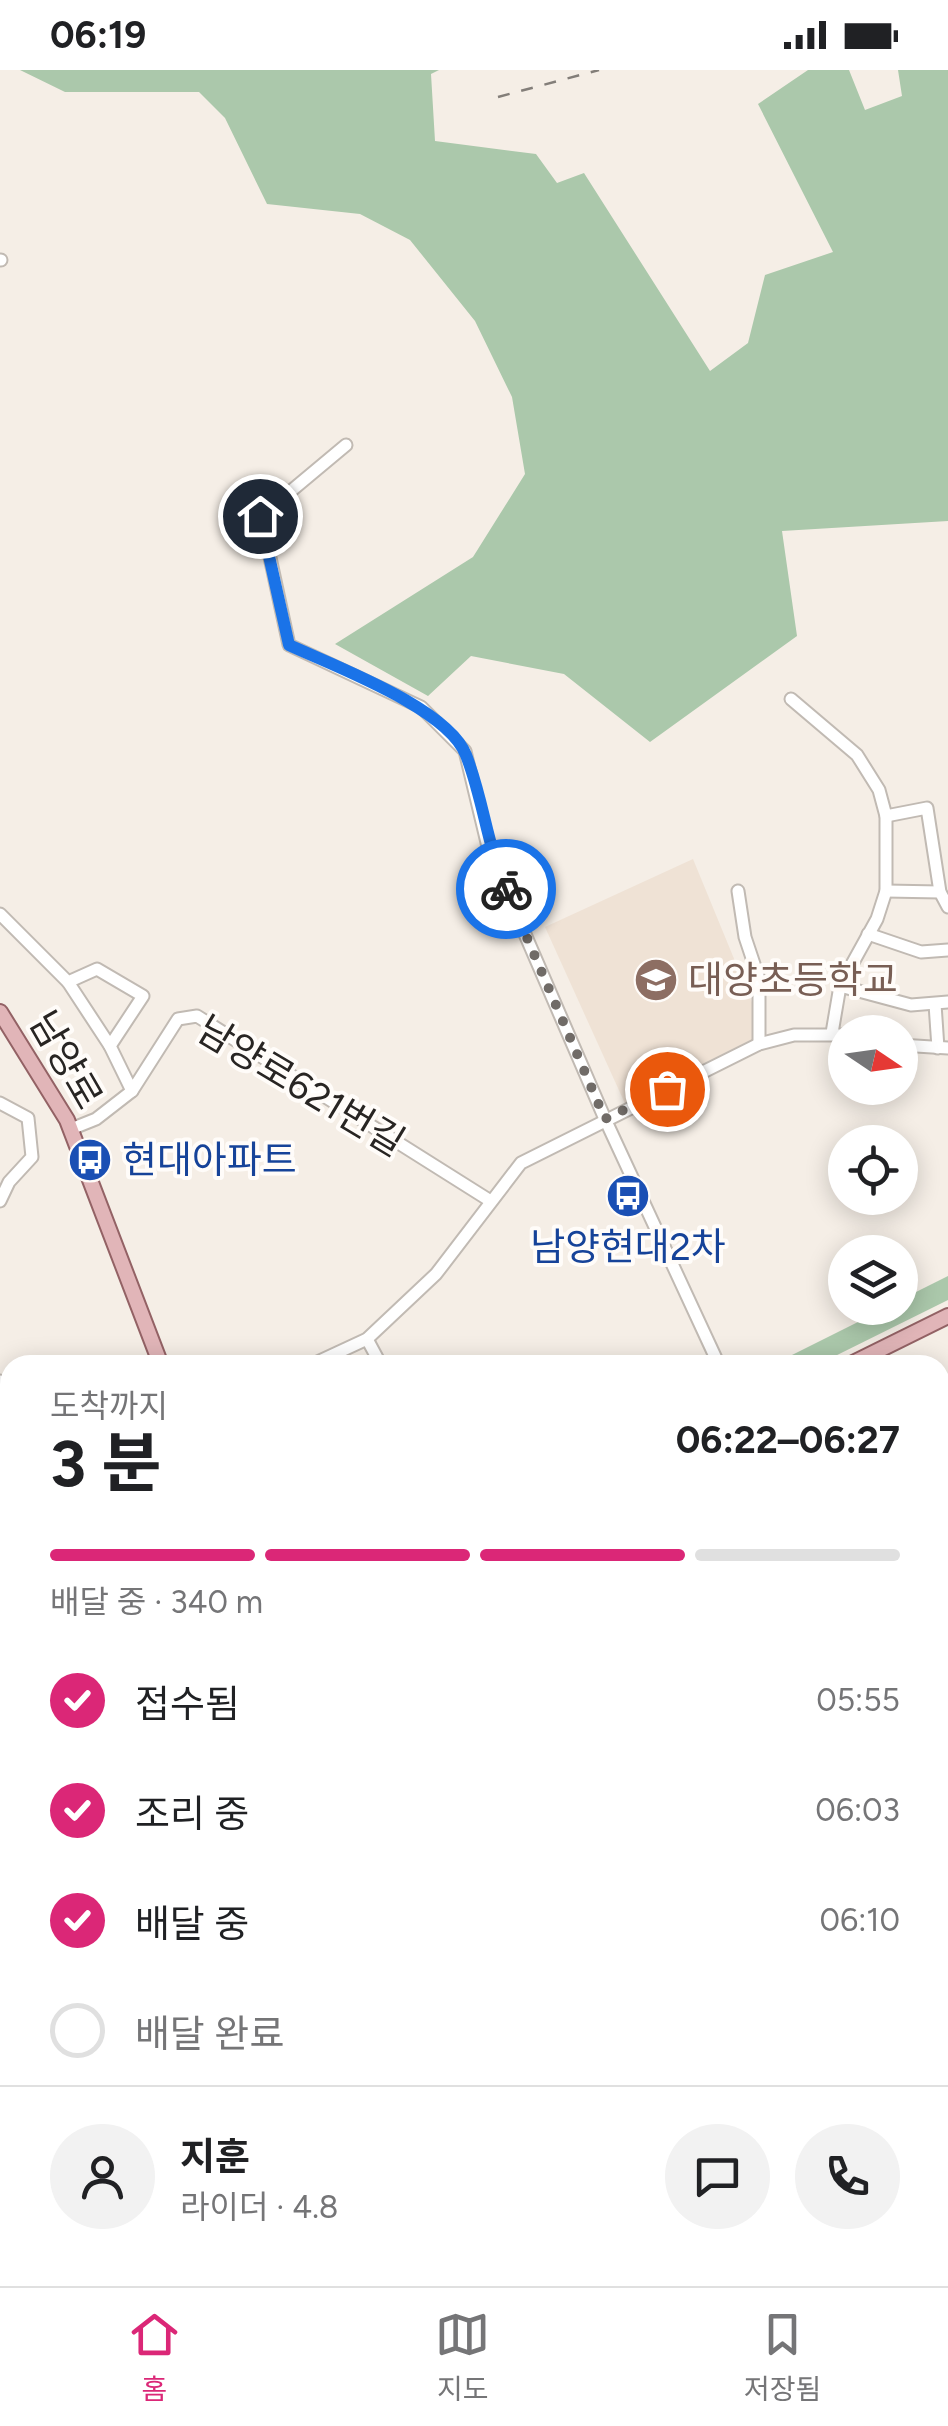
<!DOCTYPE html>
<html lang="ko">
<head>
<meta charset="utf-8">
<style>
  body { margin:0; font-family:Figtree,"Noto Sans KR",sans-serif; background:#f2f2f2; color:#202124; height:100vh; display:flex; flex-direction:column; font-size:38px; white-space:nowrap }
  * { box-sizing:border-box; margin:0 }
  p { font-size:32px; color:#757577 }
  .icon { flex:none; width:55px; height:55px; fill:none; stroke:currentColor; stroke-width:2; stroke-linecap:round; stroke-linejoin:round }
  .map { position:relative; flex:1; overflow:hidden }
  .sheet { position:absolute; left:0px; top:1285px; width:950px; height:932px; display:flex; flex-direction:column; background:#fff; border-radius:30px 30px 0 0; box-shadow:0 5px 25px #0003 }
  .sheet>* { flex:none }
  .needle { width:65px; rotate:103deg }
  .buttons { position:absolute; left:828px; top:945px; display:grid; gap:20px }
  .buttons a { display:grid; place-items:center; width:90px; height:90px; border-radius:50%; background:#fff; box-shadow:0 5px 25px #0003; font-size:50px }
  .pin { position:absolute; display:grid; place-items:center; width:85px; height:85px; color:#fff; margin:-42px; border:5px solid #fff; border-radius:50%; box-shadow:0 2px 10px #0007 }
  .courier { position:absolute; display:grid; place-items:center; width:100px; height:100px; margin:-50px; border:8px solid #1a73e8; border-radius:50%; background:#fff; color:#222; box-shadow:0 2px 12px #0007 }
  .overview em { font-style:normal; font-weight:700 }
  .overview div { display:flex; flex-direction:column-reverse }
  .overview { display:flex; align-items:center; justify-content:space-between; height:170px; padding:0 50px }
  h1 { font-size:65px; font-weight:700; line-height:75px }
  .bar { display:grid; grid-template-columns:repeat(4,1fr); gap:15px 10px; align-content:center; height:120px; padding:0 50px }
  .bar i { height:12px; border-radius:8px; background:#e0e0e0 }
  .bar .current { background:#db2777 }
  .bar p { grid-column:span 4 }
  .line { display:flex; align-items:center; gap:25px; padding:0 50px; border-top:2px solid #e0e0e0 }
  .line div { flex:1 }
  .round { display:grid; place-items:center; flex:none; width:105px; height:105px; border-radius:52px; background:#f2f2f2 }
  ol { padding:0 50px; list-style:none }
  li { display:flex; align-items:center; gap:30px; height:110px }
  li p { margin-inline-start:auto }
  li .icon { padding:10px; border-radius:50%; background:#db2777; color:#fff; stroke-width:4 }
  li:last-child { color:#757577 }
  li i { width:55px; height:55px; border:5px solid #e0e0e0; border-radius:50% }
  .status { display:flex; justify-content:space-between; align-items:center; height:70px; padding:0 50px; background:#fff; direction:ltr }
  .status svg { height:28px; fill:currentColor }
  .tab-bar { display:flex; justify-content:space-around; align-items:center; height:140px; border-top:2px solid #e0e0e0; background:#fff; font-size:28px; color:#757577 }
  .tab-bar a { display:grid; justify-items:center; gap:5px }
  .tab-bar .current { color:#db2777 }
  .map>svg:first-child { display:block }
</style>
</head>
<body>
<div class="status"><b>06:19</b><svg viewBox="0 0 49 12"><path d="M0 12V9h3v3zM5 12V6h3v6zM10 12V3h3v9zM15 12V0h3v12zM26 1h20v11H26zM47 4h2v5h-2z"/></svg></div>
<div class="map">
<svg width="948" height="2216" viewBox="0 0 948 2216">
  <rect width="100%" height="100%" fill="#f5eee6"/>
  <polygon fill="#efe2d5" points="693,789 765,964 627,1038 545,857"/>
  <g fill="#abc8ab">
    <polygon points="20,0 439,0 431,4 435,71 536,84 557,113 584,103 710,301 748,273 765,205 833,182 758,34 808,0 849,0 865,40 902,26 898,0 948,0 948,451 782,461 797,566 650,672 564,604 471,586 428,626 335,574 473,487 525,404 512,327 475,251 410,170 360,144 267,134 225,48 199,22 65,22"/>
    <polygon points="948,1206 948,1230 817,1295 772,1295 886,1238 900,1238 900,1230"/>
    <polygon points="0,2050 10,2060 10,2208 139,2208 145,2216 0,2216"/>
    <polygon points="328,2208 410,2208 411,2216 341,2216"/>
    <polygon points="449,2208 658,2208 662,2216 445,2216"/>
  </g>
  <g fill="none" stroke-linecap="round" stroke-linejoin="round">
    <polyline stroke="#7e93b6" stroke-width="2.5" points="0,1672 10,1667"/>
    <polyline stroke="#ccc6bf" stroke-width="14" stroke-dasharray="14 7" stroke-linecap="butt" points="618,2208 622,2216"/>
    <g stroke="#c1bab3" stroke-width="15">
      <g id="minor">
        <polyline points="0,190 1,190"/>
        <polyline points="346,375 261,446 289,575 421,637 465,681 489,781 605,1049 719,1295"/>
        <polyline points="791,629 857,685 879,720 886,746 886,821 877,849 840,916 832,963"/>
        <polyline points="886,746 927,738 940,822 948,837"/>
        <polyline points="738,821 745,867 759,909 759,974"/>
        <polyline points="886,821 940,822"/>
        <polyline points="0,844 68,912 97,899 143,926 110,976 132,1021 178,949 197,946 489,1130"/>
        <polyline points="868,864 921,882 948,880"/>
        <polyline points="68,912 110,976"/>
        <polyline points="840,916 911,935 948,932"/>
        <polyline points="935,934 938,978"/>
        <polyline points="900,975 948,978"/>
        <polyline points="0,1033 28,1048 32,1087 9,1112 0,1131"/>
        <polyline points="71,1059 96,1049 132,1021"/>
        <polyline points="367,1269 381,1295"/>
        <polyline points="311,1295 367,1269 436,1204 521,1093 759,974 794,965 845,965"/>
        <polyline points="0,1311 10,1327"/>
        <polyline points="940,1338 948,1334"/>
        <polyline points="0,1397 10,1416"/>
        <polyline points="0,1451 10,1446"/>
        <polyline points="940,1519 948,1515"/>
        <polyline points="940,1589 948,1585"/>
        <polyline points="0,1698 10,1717"/>
        <polyline points="940,1884 948,1880"/>
        <polyline points="940,2005 948,2019"/>
        <polyline points="940,2138 948,2145"/>
        <polyline points="668,2208 672,2216"/>
        <polyline points="864,2208 872,2216"/>
        <polyline points="248,2216 260,2208"/>
        <polyline points="779,2216 796,2208"/>
      </g>
    </g>
    <g stroke="#936265" stroke-width="18">
      <g id="major">
        <polyline points="0,942 67,1050 161,1295"/>
        <polyline points="849,1295 948,1246"/>
        <polyline points="0,1726 10,1720"/>
      </g>
    </g>
    <use href="#minor" stroke="#fff" stroke-width="11"/>
    <use href="#major" stroke="#e1b5b8" stroke-width="14"/>
    <polyline stroke="#837e79" stroke-width="2.5" stroke-dasharray="12 12" stroke-linecap="butt" points="498,27 599,0"/>
  </g>
  <g fill="none" stroke-linecap="round" stroke-linejoin="round">
    <polyline stroke="#706b67" stroke-width="10" stroke-dasharray="0 18" points="506,819 605,1049 667,1019"/>
    <path stroke="#1a73e8" stroke-width="12" d="M260 446 289 575C334 596 448 638 466 685 483 728 487 775 506 819"/>
  </g>
  <defs>
    <g id="school-disc" transform="scale(2.25)"><circle r="9.5" fill="#8d6e63" stroke="#fffcf9"/><path d="M0-5L7-2L0 1L-7-2ZM-4 1L0 2.5L4 1V4Q0 6-4 4Z" fill="#fff"/></g>
    <g id="bus-disc" transform="scale(2.25)"><circle r="9.5" fill="#1a4fb4" stroke="#fffcf9"/><path d="M-5-6H5V4H4V6H2V4H-2V6H-4V4H-5ZM-3.5-4V0h7V-4ZM-3.5 1.2v1.5H-2V1.2ZM2 1.2v1.5H3.5V1.2Z" fill="#fff"/></g>
  </defs>
  <g fill-rule="evenodd">
    <use href="#school-disc" x="656" y="910"/>
    <use href="#bus-disc" x="90" y="1090"/>
    <use href="#bus-disc" x="628" y="1126"/>
  </g>
  <g text-anchor="middle" stroke-width="8" stroke-linejoin="round" paint-order="stroke">
    <g font-size="38" fill="#785e54" stroke="#fffcf9" text-anchor="start">
      <text x="688" y="923">대양초등학교</text>
    </g>
    <g font-size="38" fill="#282523" stroke="#fffcf9">
      <text transform="translate(66 990) rotate(60)" y="13">남양로</text>
      <text transform="translate(301 1016) rotate(31)" y="13">남양로621번길</text>
    </g>
    <g font-size="38" fill="#164399" stroke="#fffcf9" text-anchor="start">
      <text x="122" y="1103">현대아파트</text>
      <text x="628" y="1190" text-anchor="middle">남양현대2차</text>
    </g>
  </g>
</svg>
<div class="buttons">
<a><svg class="needle" viewBox="-14 -14 28 28"><path d="M0-13l5 13h-10z" fill="#e53935"/><path d="M0 13l5-13h-10z" fill="#757577"/></svg></a>
<a><svg class="icon" aria-label="locate" viewBox="0 0 24 24"><circle cx="12" cy="12" r="6"/><path d="M12 2v4M12 18v4M2 12h4M18 12h4"/></svg></a>
<a><svg class="icon" aria-label="layers" viewBox="0 0 24 24"><path d="M12 4l9 5-9 5-9-5zM3 14l9 5 9-5"/></svg></a>
</div>
<div class="pin" style="left:667px;top:1019px;background:#ea580c"><svg class="icon" aria-label="bag" viewBox="0 0 24 24"><path d="M5 8h14l-1 12H6zM9 8a3 3 0 0 1 6 0"/></svg></div>
<div class="pin" style="left:260px;top:446px;background:#1f2937"><svg class="icon" aria-label="home" viewBox="0 0 24 24"><path d="M3 11l9-7 9 7M6 9v11h12V9"/></svg></div>
<div class="courier" style="left:506px;top:819px"><svg class="icon" aria-label="bike" viewBox="0 0 24 24"><circle cx="6" cy="16" r="4"/><circle cx="18" cy="16" r="4"/><path d="M6 16l4-8h5l3 8M10 8l3 8H6M13 5h3"/></svg></div>
<section class="sheet">
<div class="overview"><div><h1>3 분</h1><p>도착까지</p></div><em>06:22–06:27</em></div>
<div class="bar"><i class="current"></i><i class="current"></i><i class="current"></i><i></i><p>배달 중 · 340 m</p></div>
<ol>
<li><svg class="icon" aria-label="check" viewBox="0 0 24 24"><path d="M5 12l5 5 9-10"/></svg>접수됨<p>05:55</p></li>
<li><svg class="icon" aria-label="check" viewBox="0 0 24 24"><path d="M5 12l5 5 9-10"/></svg>조리 중<p>06:03</p></li>
<li><svg class="icon" aria-label="check" viewBox="0 0 24 24"><path d="M5 12l5 5 9-10"/></svg>배달 중<p>06:10</p></li>
<li><i></i>배달 완료</li>
</ol>
<div class="line" style="height:180px"><a class="round"><svg class="icon" aria-label="person" viewBox="0 0 24 24"><circle cx="12" cy="8" r="4"/><path d="M4 21q1-7 8-7t8 7"/></svg></a><div><b>지훈</b><p>라이더 · 4.8</p></div><a class="round"><svg class="icon" aria-label="chat" viewBox="0 0 24 24"><path d="M4 5h16v11H9l-5 4z"/></svg></a><a class="round"><svg class="icon" aria-label="phone" viewBox="0 0 24 24"><path d="M5 4h4l2 5-3 2q2 4 5 5l2-3 5 2v4C11 20 4 13 5 4z"/></svg></a></div>
</section>
</div>
<nav class="tab-bar">
<a class="current"><svg class="icon" aria-label="home" viewBox="0 0 24 24"><path d="M3 11l9-7 9 7M6 9v11h12V9"/></svg>홈</a>
<a><svg class="icon" aria-label="map" viewBox="0 0 24 24"><path d="M3 6l6-2 6 2 6-2v14l-6 2-6-2-6 2zM9 4v14M15 6v14"/></svg>지도</a>
<a><svg class="icon" aria-label="saved" viewBox="0 0 24 24"><path d="M7 4h10v16l-5-4-5 4z"/></svg>저장됨</a>
</nav>
</body>
</html>
